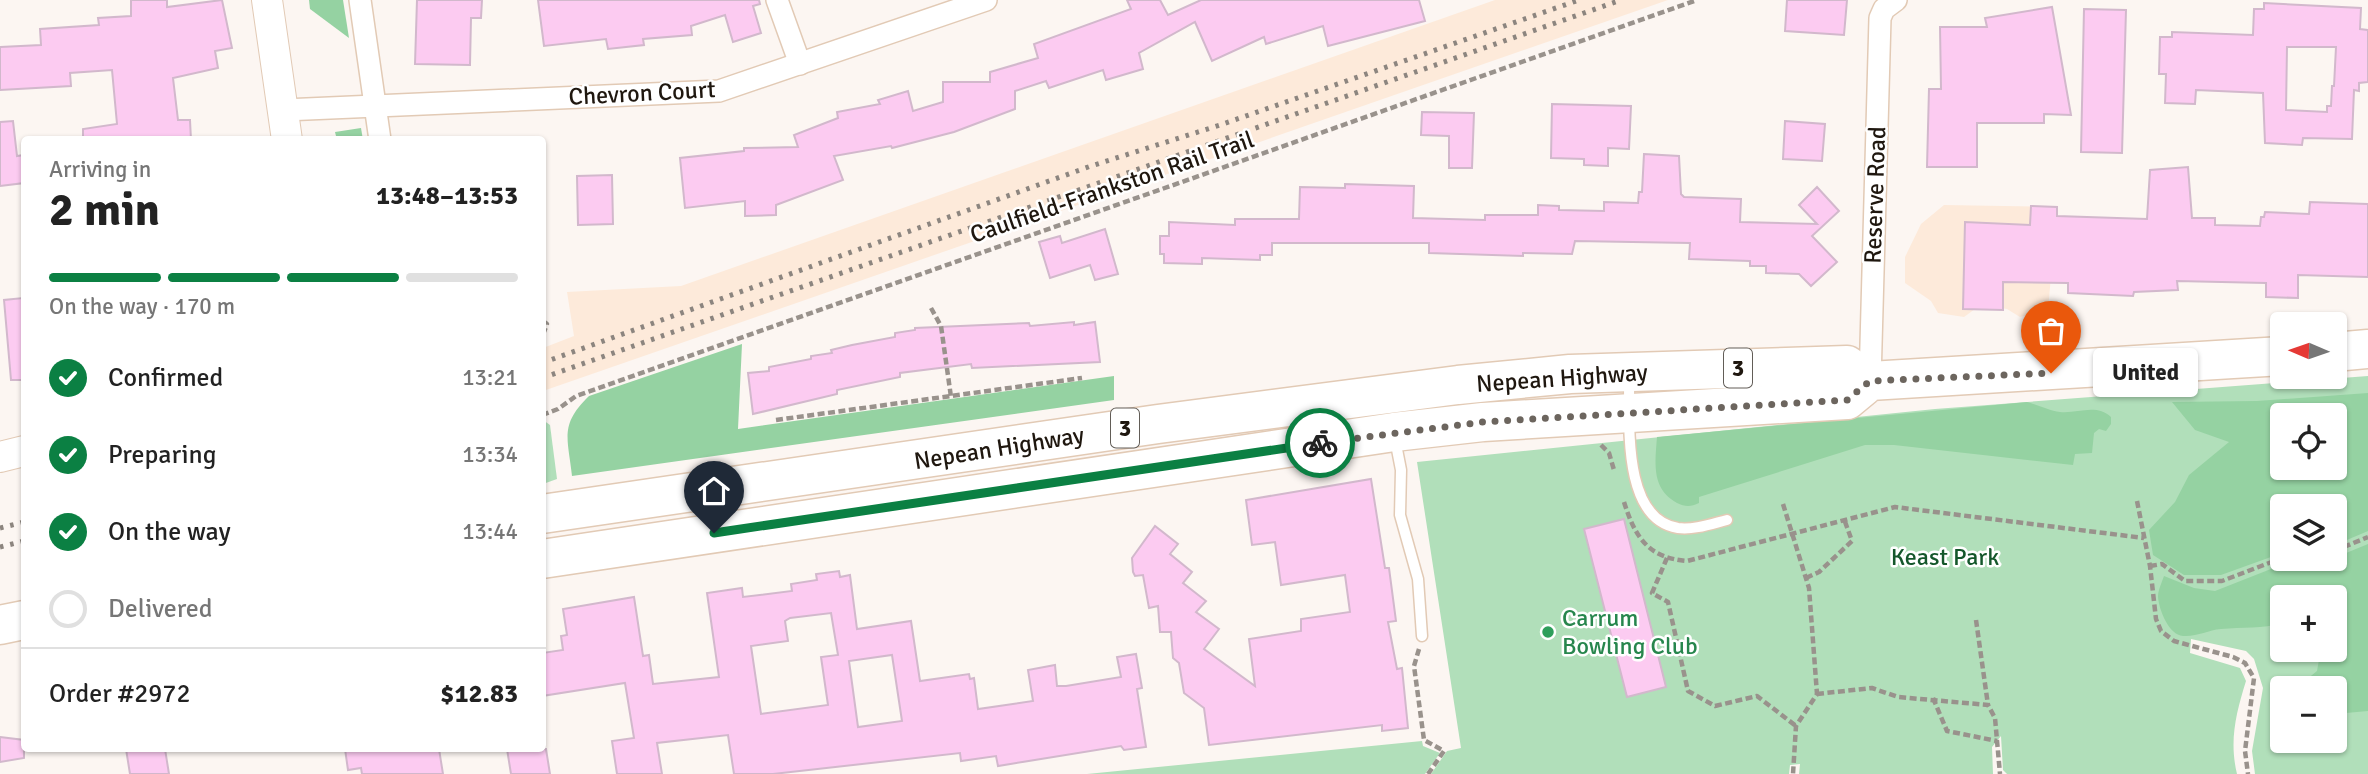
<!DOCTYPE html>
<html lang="en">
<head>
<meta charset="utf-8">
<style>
  body { margin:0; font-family:Signika,sans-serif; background:#f2f2f2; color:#222; height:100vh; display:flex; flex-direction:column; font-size:26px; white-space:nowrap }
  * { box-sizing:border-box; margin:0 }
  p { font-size:23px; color:#767676 }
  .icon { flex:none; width:38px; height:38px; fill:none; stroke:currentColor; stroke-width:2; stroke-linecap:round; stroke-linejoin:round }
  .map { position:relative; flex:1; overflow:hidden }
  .sheet { position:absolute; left:21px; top:136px; width:525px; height:616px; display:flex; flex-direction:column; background:#fff; border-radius:7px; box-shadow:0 2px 5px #0004 }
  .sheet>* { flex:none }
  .needle { width:46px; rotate:272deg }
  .controls { position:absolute; left:2270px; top:312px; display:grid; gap:14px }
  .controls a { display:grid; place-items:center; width:77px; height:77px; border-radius:7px; background:#fff; box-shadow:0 2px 5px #0004; font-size:35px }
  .pin { position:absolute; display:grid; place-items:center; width:60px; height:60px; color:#fff; margin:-72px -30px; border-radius:50% 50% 50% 0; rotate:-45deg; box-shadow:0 0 7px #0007 }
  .pin .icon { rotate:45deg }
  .courier { position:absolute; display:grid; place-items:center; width:70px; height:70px; margin:-35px; border:5px solid #0b8043; border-radius:50%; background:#fff; color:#222; box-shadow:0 2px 9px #0007 }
  .bubble { position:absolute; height:49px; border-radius:7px; background:#fff; box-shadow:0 2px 5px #0004; font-size:23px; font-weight:700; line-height:49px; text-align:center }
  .overview em { font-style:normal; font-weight:700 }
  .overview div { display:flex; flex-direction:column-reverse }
  .overview { display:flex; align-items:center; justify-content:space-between; height:119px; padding:0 28px }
  h1 { font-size:46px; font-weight:700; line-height:52px }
  .bar { display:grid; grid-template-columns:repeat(4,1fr); gap:10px 7px; align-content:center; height:84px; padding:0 28px }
  .bar i { height:9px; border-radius:5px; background:#e0e0e0 }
  .bar .selected { background:#0b8043 }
  .bar p { grid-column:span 4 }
  .line { display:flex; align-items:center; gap:18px; padding:0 28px; border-top:2px solid #e0e0e0 }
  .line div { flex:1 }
  ol { padding:0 28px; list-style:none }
  li { display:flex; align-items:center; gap:21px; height:77px }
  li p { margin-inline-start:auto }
  li .icon { padding:7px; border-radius:50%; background:#0b8043; color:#fff; stroke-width:4 }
  li:last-child { color:#767676 }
  li i { width:38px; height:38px; border:4px solid #e0e0e0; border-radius:50% }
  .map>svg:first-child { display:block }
</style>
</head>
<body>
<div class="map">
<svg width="2368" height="774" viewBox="0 0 2368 774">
  <rect width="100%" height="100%" fill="#fcf6f2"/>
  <g fill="#fdeada">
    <polygon points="1495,0 1668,0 543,391 543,348 574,336 567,292 681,286"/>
    <polygon points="1944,205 2057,207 2048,310 2020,317 2007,309 1990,306 1975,309 1964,317 1938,313 1931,301 1905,283 1905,257 1921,224"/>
  </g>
  <g fill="#b1dfba" fill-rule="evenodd">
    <path d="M2368 376V774H2255L2252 751 2263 688 2254 659 2246 651 2191 639 2190 653 2240 668 2246 681C2236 713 2229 741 2237 774H2007L2003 770 2001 736 1992 747 1993 774H1799L1800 764 1790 765 1789 774H1431L1447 751 1461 748 1417 462 1935 409ZM2282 415H2334V467H2282ZM2282 506H2334V558H2282ZM2282 597H2334V649H2282ZM2282 688H2334V740H2282Z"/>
    <polygon points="543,420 550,425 557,479 543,484"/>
    <polygon points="1422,741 1423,746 1440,753 1425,774 1087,774"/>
  </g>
  <g fill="#95d2a2" fill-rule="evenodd">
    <polygon points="309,0 343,0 349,38 310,9"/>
    <polygon points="361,128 363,140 337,140 335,132"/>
    <path d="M742 344 738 429 1114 376V400L572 476C568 438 559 425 589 396Z"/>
    <path d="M2368 393V531L2335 545 2334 506H2282V553L2221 575H2184L2153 555 2149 530 2175 502 2189 475 2229 442 2195 430 2172 402 2257 401ZM2282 415H2334V467H2282Z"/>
    <path d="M2027 402C2038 405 2050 411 2060 412 2077 414 2096 403 2111 417V424L2106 431 2099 429 2094 433 2092 453 2075 454 2073 465 1894 445H1865L1699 497V503C1691 507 1685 507 1677 503 1651 489 1655 463 1657 437Z"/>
    <path d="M2368 544V711L2335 714 2334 688H2296L2317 671 2321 649H2334V597H2282V623C2263 629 2242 627 2221 629 2208 630 2197 637 2183 636 2169 635 2159 610 2158 597 2158 590 2162 582 2164 576L2194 588 2215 591 2276 567 2334 558Z"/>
  </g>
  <g fill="#fccbf1" stroke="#d2b8cc" stroke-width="2" fill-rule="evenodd">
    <polygon points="131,0 167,0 167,7 222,0 232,48 215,51 218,68 173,78 178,120 190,120 191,140 83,140 83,129 117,124 112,70 70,73 71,86 0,90 0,47 41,45 40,29 99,25 98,18 131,16"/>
    <polygon points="417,0 482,0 481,18 471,18 470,65 415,64"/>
    <polygon points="538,0 759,0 760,4 753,6 761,33 733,42 725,15 691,26 692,35 643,39 644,45 608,49 606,39 544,46"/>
    <polygon points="1127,0 1160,0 1168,15 1201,0 1419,0 1425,21 1328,46 1323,26 1266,44 1264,37 1212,61 1195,22 1139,53 1143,69 1106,80 1103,70 1049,88 1046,81 1015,91 1015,109 954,132 892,148 891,146 834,156 843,180 776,205 776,215 745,216 745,201 685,208 680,158 744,151 744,148 798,147 794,135 838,118 837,112 880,104 878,100 908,91 913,111 943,102 943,82 990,82 990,72 1038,58 1034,44 1131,9"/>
    <polygon points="1787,0 1847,0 1844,35 1785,31"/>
    <path d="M2264 3 2361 8 2360 29 2368 30V82L2359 83V91L2354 90 2352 139 2303 138 2302 145 2265 143 2263 93 2196 90 2195 104 2165 103 2166 74H2159L2160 37H2172V32L2253 35 2254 9H2264ZM2287 47H2336L2334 86H2332L2331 106H2327V112L2286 110Z"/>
    <polygon points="2052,7 2071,115 2044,114 2044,123 1977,123 1977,167 1927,167 1929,89 1941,89 1940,27 1987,27 1985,18"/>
    <polygon points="2084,9 2126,10 2122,153 2081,152"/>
    <polygon points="1552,104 1631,106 1629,149 1608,148 1608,166 1584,165 1584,159 1551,158"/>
    <polygon points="1422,112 1474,113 1472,168 1449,168 1449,136 1421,135"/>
    <polygon points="13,121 17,156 24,155 24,183 0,186 0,122"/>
    <polygon points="1785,121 1825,124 1822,161 1783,159"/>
    <polygon points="1644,154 1679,156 1681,194 1684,197 1741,199 1740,222 1817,224 1799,205 1817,187 1839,211 1812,236 1837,262 1811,286 1799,274 1766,273 1766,266 1750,266 1750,261 1689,259 1690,243 1575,241 1572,254 1523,253 1523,256 1429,253 1429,243 1272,243 1272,255 1260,255 1260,260 1202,258 1202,264 1164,263 1164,254 1160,254 1160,236 1169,236 1169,222 1235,225 1235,219 1299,219 1300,187 1345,188 1345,184 1414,186 1413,218 1485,220 1485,215 1538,215 1538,205 1559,206 1559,210 1604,211 1604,202 1638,203 1639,192 1642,192"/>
    <polygon points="2188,167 2192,218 2215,218 2215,225 2260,226 2261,217 2264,217 2265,212 2309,214 2310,202 2368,204 2368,277 2298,275 2298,298 2266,297 2266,283 2177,281 2178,290 2134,292 2133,296 2068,293 2068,283 2003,282 2003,310 1963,309 1965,222 2030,225 2031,206 2057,207 2057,216 2147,219 2150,170"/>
    <polygon points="612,175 613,224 578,225 577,176"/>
    <polygon points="1105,229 1118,274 1095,280 1090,265 1050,278 1039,242 1060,236 1062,243"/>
    <polygon points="23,298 24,380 11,380 4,300"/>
    <polygon points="1074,322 1074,325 1095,322 1100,362 972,368 971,364 900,373 900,377 837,390 837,394 753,414 748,373 769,371 769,367 811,359 811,356 832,353 831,350 852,345 895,337 895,333 915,330 915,328 1029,323 1030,326"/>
    <polygon points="1371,479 1385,568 1389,568 1396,621 1388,622 1397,669 1402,668 1408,728 1382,731 1382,725 1209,745 1204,708 1184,693 1179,663 1173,658 1171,632 1160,632 1158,606 1149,608 1143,575 1135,576 1133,572 1132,558 1155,526 1178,544 1170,554 1192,572 1183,583 1206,601 1196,612 1219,629 1204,649 1255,686 1249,639 1301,631 1301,619 1350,612 1345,575 1281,585 1275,542 1252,545 1246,500"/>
    <polygon points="1624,519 1666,687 1627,697 1584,529"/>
    <path d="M839 571 840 577 850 575 857 629 911 621 920 681 969 674 970 679 974 678 978 709 1033 701 1028 670 1055 665 1057 686H1066L1121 677 1117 657 1136 654 1142 688 1137 689 1146 747 1124 750 1121 746 998 766 996 756 961 761 960 753 773 774H734L728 735 657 743 662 774H617L612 741 634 738 625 683 542 696V653L563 650 561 636 567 635 563 609 634 597 643 656 649 655 653 684 719 677 707 593 742 588 743 597 792 591 791 584 817 580 816 574ZM831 613 838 655 821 657 828 705 761 714 751 646 788 641 785 621 790 618ZM892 655 902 721 858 727 849 661Z"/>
    <polygon points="0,737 24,740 24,758 0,762"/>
    <polygon points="126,749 165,749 169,774 130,774"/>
    <polygon points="345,749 439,749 443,774 362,774 361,768 348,770"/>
    <polygon points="507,749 546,749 550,774 511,774"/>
  </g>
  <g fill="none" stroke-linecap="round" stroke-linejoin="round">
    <g stroke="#e2cab5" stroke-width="13">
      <g id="lane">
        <path d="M1629 378C1630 420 1621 519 1678 528 1694 530 1711 524 1727 520"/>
        <polyline points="1395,439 1401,470 1400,515 1418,579 1422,636"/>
      </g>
    </g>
    <g stroke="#e2cab5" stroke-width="24">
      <g id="street">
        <polyline points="360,0 380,140"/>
        <polyline points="777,0 800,64"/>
        <polyline points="284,110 719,91 986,0"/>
        <polyline points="1870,381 1880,18 1884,9 1896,0"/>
      </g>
    </g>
    <g stroke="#e2cab5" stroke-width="32">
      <g id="secondary">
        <polyline points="267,0 287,140"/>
        <polyline points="0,457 24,451"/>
      </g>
    </g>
    <g stroke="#e2cab5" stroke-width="41">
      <g id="highway">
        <polyline points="2334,352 2368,349"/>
        <polyline points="542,514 1158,424 1458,385 1570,374 1847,365 1870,381"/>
        <polyline points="542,559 1394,432 1483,422 1847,400 1870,381 2282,356"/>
        <polyline points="0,625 24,620"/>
      </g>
    </g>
    <g stroke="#99928c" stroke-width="4.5" stroke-dasharray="7 3.5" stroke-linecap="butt">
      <polyline points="931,308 941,326 951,397"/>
      <polyline points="542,320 547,324 542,337"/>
      <polyline points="542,415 558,409 576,396 1697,0"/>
      <polyline points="776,420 1082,378"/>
      <polyline points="1601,445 1609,453 1614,470"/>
      <polyline points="2137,501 2150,566 2156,619 2161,631 2174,641 2233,657 2245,663 2254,678 2245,751 2248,774"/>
      <path d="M1624 502C1635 537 1648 558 1687 561L1895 507 2144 538"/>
      <polyline points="1783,504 1809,588 1817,694 1796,726 1793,774"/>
      <polyline points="2334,551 2368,537"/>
      <polyline points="1667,558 1652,593 1668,602 1688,691 1715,706 1757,696 1796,726"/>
      <polyline points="2150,566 2162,564 2185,581 2222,581 2282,558"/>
      <polyline points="1806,578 1819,572 1852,541 1844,519"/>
      <polyline points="1976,620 1988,705"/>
      <polyline points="1419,649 1414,666 1424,740 1444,751 1428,774"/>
      <polyline points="1817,694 1872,688 1898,697 1988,705 1995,718 2000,774"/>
      <polyline points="1933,698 1947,731 1997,741"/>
    </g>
    <use href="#lane" stroke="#fff" stroke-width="10"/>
    <use href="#street" stroke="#fff" stroke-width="21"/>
    <use href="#secondary" stroke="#fff" stroke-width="30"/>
    <use href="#highway" stroke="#fff" stroke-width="38"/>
    <g stroke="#8c857f" stroke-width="5" stroke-dasharray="3.5 7" stroke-linecap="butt">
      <polyline points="542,363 1091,166 1220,125 1579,0"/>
      <polyline points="542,378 1621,0"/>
      <polyline points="0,528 24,522"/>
      <polyline points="0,547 24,541"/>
    </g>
  </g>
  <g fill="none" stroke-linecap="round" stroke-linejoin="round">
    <polyline stroke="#6c655e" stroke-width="7" stroke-dasharray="0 12.6" points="1320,443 1483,422 1847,400 1870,381 2051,373"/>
    <polyline stroke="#0b8043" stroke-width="9" points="714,533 1320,443"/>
  </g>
  <circle fill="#2e9e5b" stroke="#fff" stroke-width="2.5" cx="1548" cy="632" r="7"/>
  <g text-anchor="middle" stroke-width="5" stroke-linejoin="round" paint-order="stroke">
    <g fill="#fff" stroke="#625d57" stroke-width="2">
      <rect x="1724" y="348.5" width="28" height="39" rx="5"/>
      <rect x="1111" y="408.5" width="28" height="39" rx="5"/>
    </g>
    <g font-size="23" font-weight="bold" fill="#1f170f">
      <text x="1738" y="376">3</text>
      <text x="1125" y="436">3</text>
    </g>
    <g font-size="24" fill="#1f170f" stroke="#fff">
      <text transform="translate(642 93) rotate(-3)" y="8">Chevron Court</text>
      <text transform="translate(1112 187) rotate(-19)" y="8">Caulfield-Frankston Rail Trail</text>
      <text transform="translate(1875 195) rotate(-88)" y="8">Reserve Road</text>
      <text transform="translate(1562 378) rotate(-4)" y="8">Nepean Highway</text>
      <text transform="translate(999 448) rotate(-9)" y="8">Nepean Highway</text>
    </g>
    <g font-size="24" fill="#14572b" stroke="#fff">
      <text x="1945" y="565">Keast Park</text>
    </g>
    <g font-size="24" fill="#27864d" stroke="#fff" text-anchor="start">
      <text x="1562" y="626">Carrum<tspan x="1562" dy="28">Bowling Club</tspan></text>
    </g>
  </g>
</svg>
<div class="controls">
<a><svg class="needle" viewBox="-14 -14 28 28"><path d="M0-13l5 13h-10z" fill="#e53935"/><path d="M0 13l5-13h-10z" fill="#767676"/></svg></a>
<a><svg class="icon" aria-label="locate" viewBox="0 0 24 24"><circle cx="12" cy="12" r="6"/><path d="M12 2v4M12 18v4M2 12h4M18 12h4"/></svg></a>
<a><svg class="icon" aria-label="layers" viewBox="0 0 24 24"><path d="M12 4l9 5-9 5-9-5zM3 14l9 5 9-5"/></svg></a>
<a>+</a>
<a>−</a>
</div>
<div class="pin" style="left:2051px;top:373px;background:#ea580c"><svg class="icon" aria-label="bag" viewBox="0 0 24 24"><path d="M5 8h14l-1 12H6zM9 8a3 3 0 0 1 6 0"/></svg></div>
<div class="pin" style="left:714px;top:533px;background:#1f2937"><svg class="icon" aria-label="home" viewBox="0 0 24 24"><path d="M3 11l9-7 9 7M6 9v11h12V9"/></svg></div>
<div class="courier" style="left:1320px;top:443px"><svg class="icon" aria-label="bike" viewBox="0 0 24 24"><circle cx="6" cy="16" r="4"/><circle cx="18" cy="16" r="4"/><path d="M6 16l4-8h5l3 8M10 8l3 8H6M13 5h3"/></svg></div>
<div class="bubble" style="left:2093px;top:348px;width:105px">United</div>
<section class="sheet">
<div class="overview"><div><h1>2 min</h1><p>Arriving in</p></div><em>13:48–13:53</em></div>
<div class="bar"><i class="selected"></i><i class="selected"></i><i class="selected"></i><i></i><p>On the way · 170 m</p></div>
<ol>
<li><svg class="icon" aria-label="check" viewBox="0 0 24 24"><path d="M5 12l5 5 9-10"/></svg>Confirmed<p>13:21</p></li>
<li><svg class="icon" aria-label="check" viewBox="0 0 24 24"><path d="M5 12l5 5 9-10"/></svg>Preparing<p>13:34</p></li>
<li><svg class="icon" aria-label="check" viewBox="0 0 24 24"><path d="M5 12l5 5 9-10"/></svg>On the way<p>13:44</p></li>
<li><i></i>Delivered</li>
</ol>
<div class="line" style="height:91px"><div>Order #2972</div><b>$12.83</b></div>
</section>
</div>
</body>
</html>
